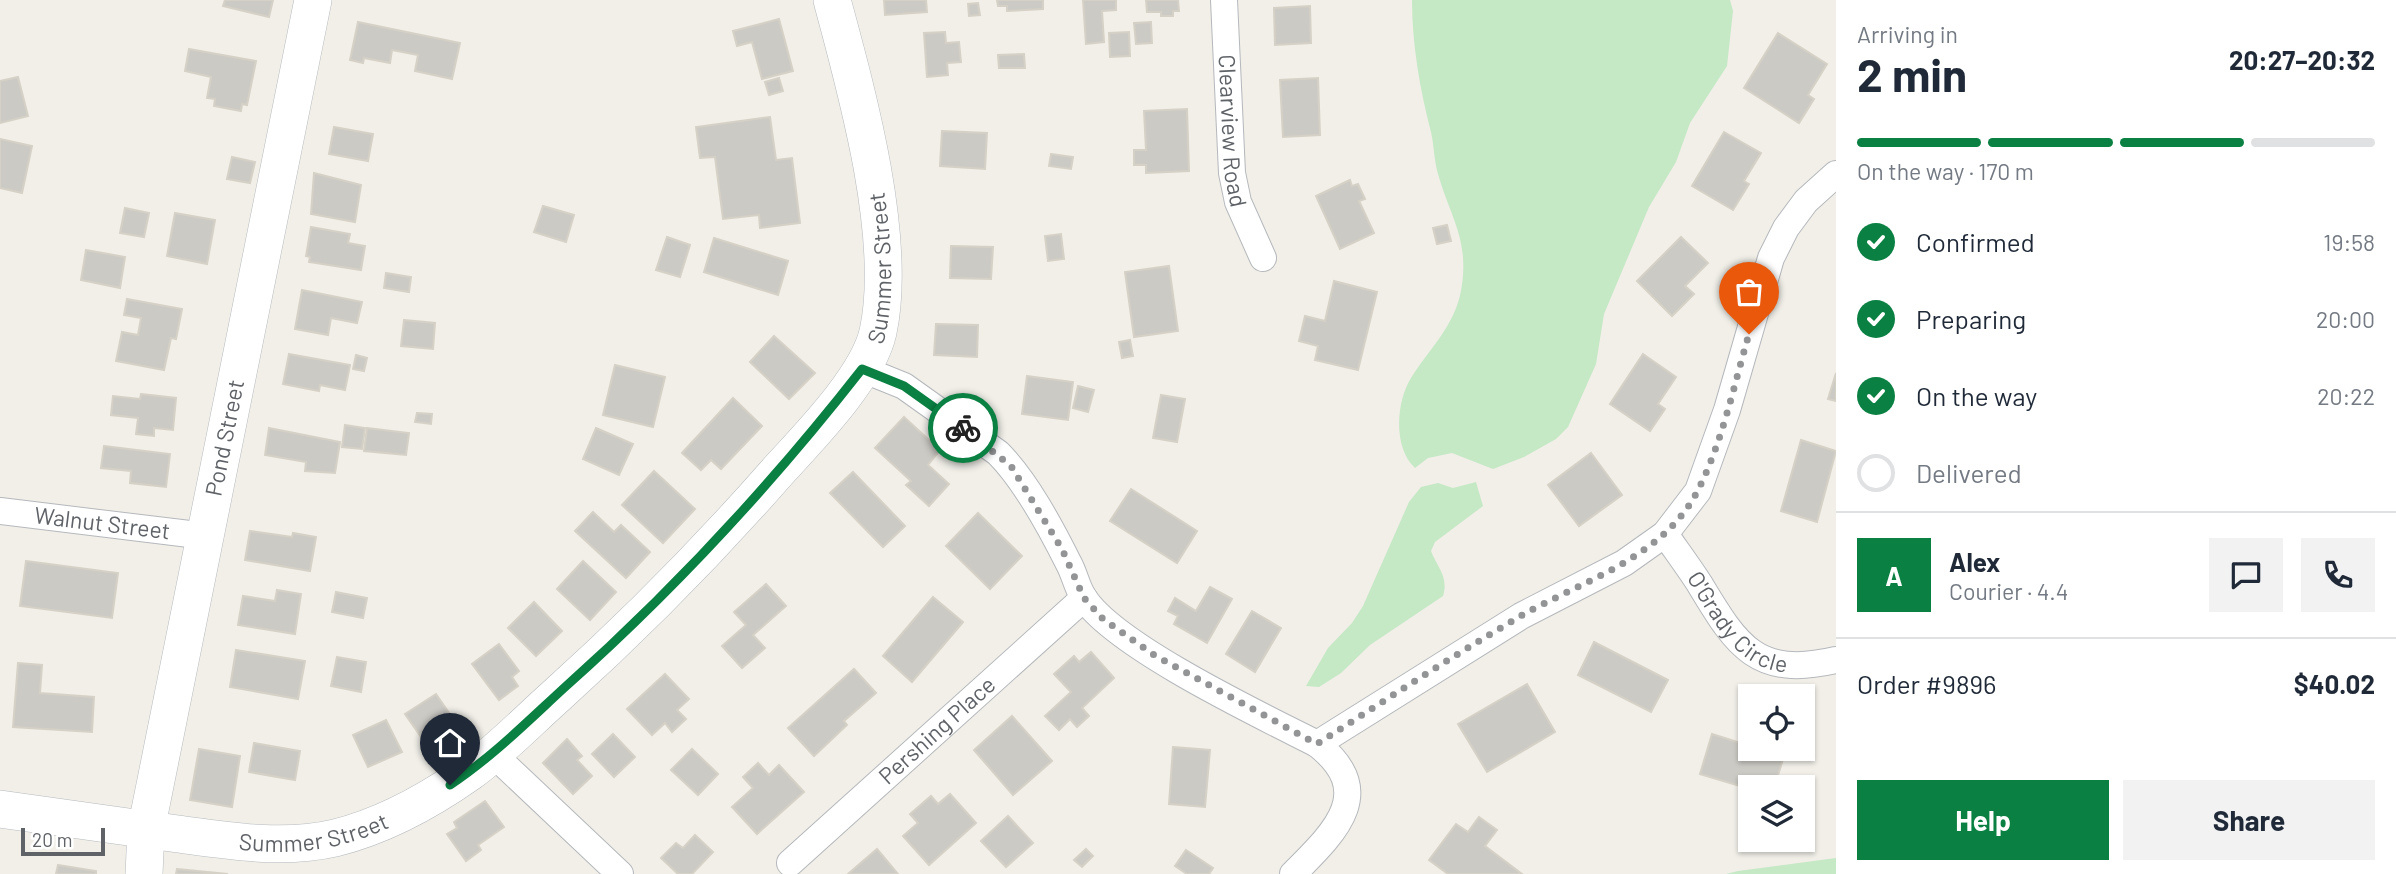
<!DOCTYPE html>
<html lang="en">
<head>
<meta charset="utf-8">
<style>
  body { margin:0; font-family:Barlow,sans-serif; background:#f2f2f3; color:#1f2937; height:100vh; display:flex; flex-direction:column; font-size:26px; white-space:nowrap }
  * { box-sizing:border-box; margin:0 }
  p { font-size:23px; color:#747a83 }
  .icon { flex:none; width:38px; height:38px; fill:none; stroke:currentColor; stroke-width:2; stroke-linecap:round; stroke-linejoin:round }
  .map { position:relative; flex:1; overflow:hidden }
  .details { display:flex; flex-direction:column; background:#fff; width:560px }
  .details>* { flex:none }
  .controls { position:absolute; left:1738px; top:684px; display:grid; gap:14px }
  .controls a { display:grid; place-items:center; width:77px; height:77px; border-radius:0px; background:#fff; box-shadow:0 2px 5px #0004; font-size:35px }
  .scale { position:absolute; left:21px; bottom:18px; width:84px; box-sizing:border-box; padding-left:7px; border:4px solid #5f6368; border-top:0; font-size:19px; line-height:24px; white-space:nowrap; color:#5f6368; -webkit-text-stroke:5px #fff; paint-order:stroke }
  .pin { position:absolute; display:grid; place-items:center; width:60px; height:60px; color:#fff; margin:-72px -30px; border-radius:50% 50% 50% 0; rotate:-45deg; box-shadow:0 0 7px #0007 }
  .pin .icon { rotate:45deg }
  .courier { position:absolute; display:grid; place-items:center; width:70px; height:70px; margin:-35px; border:5px solid #0b8043; border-radius:50%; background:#fff; color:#222; box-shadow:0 2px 9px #0007 }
  .headline em { font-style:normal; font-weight:700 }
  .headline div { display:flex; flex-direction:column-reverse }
  .headline { display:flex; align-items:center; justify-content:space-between; height:119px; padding:0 21px }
  h1 { font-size:46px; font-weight:700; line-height:52px }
  .bar { display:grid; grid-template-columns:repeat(4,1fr); gap:10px 7px; align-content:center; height:84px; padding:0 21px }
  .bar i { height:9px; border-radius:5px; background:#e0e1e3 }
  .bar .on { background:#0b8043 }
  .bar p { grid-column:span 4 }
  .line { display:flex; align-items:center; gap:18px; padding:0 21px; border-top:2px solid #e0e1e3 }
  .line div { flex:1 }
  .round { display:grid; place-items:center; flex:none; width:74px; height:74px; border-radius:0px; background:#f2f2f3 }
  ol { padding:0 21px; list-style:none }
  li { display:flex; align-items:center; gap:21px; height:77px }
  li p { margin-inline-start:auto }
  li .icon { padding:7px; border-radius:50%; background:#0b8043; color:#fff; stroke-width:4 }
  li:last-child { color:#747a83 }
  li i { width:38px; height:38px; border:4px solid #e0e1e3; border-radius:50% }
  .action { display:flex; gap:14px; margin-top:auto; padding:14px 21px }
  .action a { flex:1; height:80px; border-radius:0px; background:#0b8043; color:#fff; font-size:28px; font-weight:700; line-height:80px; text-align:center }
  .action a+a { background:#f2f2f3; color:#1f2937 }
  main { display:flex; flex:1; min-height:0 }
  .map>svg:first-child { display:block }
</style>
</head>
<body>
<main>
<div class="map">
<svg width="1836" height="874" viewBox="0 0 1836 874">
  <rect width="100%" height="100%" fill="#f1efe8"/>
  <g fill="#c5e8c5">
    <path d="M1412 0H1730L1733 11 1727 66 1690 123 1676 162 1649 207 1604 314 1596 364 1568 427 1556 439 1524 457 1493 469 1452 453 1428 458 1415 468C1393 448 1396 402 1411 378 1429 349 1454 327 1461 291 1470 240 1451 219 1438 174 1434 160 1434 145 1431 132 1420 90 1412 44 1412 0Z"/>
    <path d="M1476 482 1483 506 1435 542 1431 551C1437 567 1449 577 1443 596L1370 645 1341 673 1319 687 1306 686 1328 648 1352 623 1363 606 1409 502 1421 487 1438 483 1453 488Z"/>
    <polygon points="1836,858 1836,874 1726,874 1738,871"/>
  </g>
  <g fill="#cccac5" stroke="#d6d1c6" stroke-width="2">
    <polygon points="225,0 273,0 269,17 223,6"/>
    <polygon points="884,0 926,0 927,12 885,15"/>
    <polygon points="997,0 1043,0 1043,9 1007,11 1007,6 998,6"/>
    <polygon points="1083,0 1116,0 1116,10 1102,11 1104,42 1086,44"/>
    <polygon points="1146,0 1178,0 1179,11 1173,11 1173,16 1161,16 1161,12 1147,12"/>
    <polygon points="978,3 980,15 969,16 968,4"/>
    <polygon points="1310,6 1311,43 1275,45 1274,8"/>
    <polygon points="779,19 793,71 762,79 752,42 737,46 733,31"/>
    <polygon points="358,22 460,43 452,79 415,71 418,55 392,50 390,63 364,58 363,63 350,60"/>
    <polygon points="1151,22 1152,43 1136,44 1134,23"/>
    <polygon points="945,32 946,43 959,42 961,62 947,63 948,75 927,77 924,33"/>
    <polygon points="1129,32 1130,56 1110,57 1109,33"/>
    <polygon points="1778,33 1827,64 1808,95 1814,99 1799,123 1744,88"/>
    <polygon points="189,49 256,61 247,105 242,104 241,111 214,106 215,99 207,98 211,77 185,71"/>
    <polygon points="1024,54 1025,68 999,68 998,55"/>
    <polygon points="18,77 28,116 0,123 0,81"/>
    <polygon points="779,78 783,91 769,95 765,82"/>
    <polygon points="1318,78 1320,135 1283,137 1280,80"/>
    <polygon points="1187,109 1189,171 1146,173 1146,165 1134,165 1134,150 1146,150 1144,111"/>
    <polygon points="770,117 776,160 792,158 800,223 760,228 759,215 723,219 715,157 700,158 696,127"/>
    <polygon points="334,127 373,134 368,161 329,154"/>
    <polygon points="942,131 987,133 985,169 940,166"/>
    <polygon points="1724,132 1761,153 1744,181 1749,184 1733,210 1692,186"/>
    <polygon points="0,139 32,146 22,193 0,188"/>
    <polygon points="1051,154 1073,157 1071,169 1049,166"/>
    <polygon points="232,157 255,162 250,183 227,179"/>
    <polygon points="314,173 361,185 355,222 311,214"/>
    <polygon points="1350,180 1352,186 1358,184 1365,199 1359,201 1374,233 1340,249 1316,196"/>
    <polygon points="543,206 574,215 566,242 534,232"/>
    <polygon points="125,208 149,213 144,237 120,233"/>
    <polygon points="175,213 215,220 207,264 167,256"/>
    <polygon points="1447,225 1451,241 1437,244 1433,228"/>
    <polygon points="311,227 350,234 348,243 365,246 361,270 309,262 310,257 306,256"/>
    <polygon points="1061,234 1064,259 1048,261 1045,236"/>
    <polygon points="667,237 690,245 680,277 656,270"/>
    <polygon points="1681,237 1708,263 1685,286 1694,294 1672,316 1637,281"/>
    <polygon points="714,238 788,261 778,295 704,272"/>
    <polygon points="951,246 993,247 991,279 950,278"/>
    <polygon points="86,250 125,257 120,288 81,280"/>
    <polygon points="1169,266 1178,331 1134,337 1125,272"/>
    <polygon points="386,273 411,277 409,292 384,288"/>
    <polygon points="1334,281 1377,292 1358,370 1315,360 1318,346 1299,341 1305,316 1325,321"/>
    <polygon points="302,290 362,302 357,323 331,318 328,335 295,329"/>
    <polygon points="127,299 182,309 176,339 171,338 164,370 116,361 122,332 138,335 141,318 124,315"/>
    <polygon points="404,320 435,323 433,349 401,346"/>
    <polygon points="936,324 978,325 977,357 934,355"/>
    <polygon points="774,336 815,373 789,399 750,362"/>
    <polygon points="1130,340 1133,356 1122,358 1119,342"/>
    <polygon points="289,354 350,365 345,390 320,385 319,391 283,384"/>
    <polygon points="1643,354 1676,377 1658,404 1665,409 1650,431 1610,404"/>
    <polygon points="356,355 367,358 364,371 353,369"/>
    <polygon points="615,365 665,377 653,427 603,415"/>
    <polygon points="1836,373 1836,401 1828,399"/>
    <polygon points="1027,376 1073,382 1068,420 1022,414"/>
    <polygon points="1078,386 1094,390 1088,412 1073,408"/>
    <polygon points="141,394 176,398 173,430 154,428 154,436 136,434 138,418 111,415 113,396 140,399"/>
    <polygon points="1161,395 1185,399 1177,442 1153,438"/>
    <polygon points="733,398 762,426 721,469 711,460 701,470 682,453"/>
    <polygon points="417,413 432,414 431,424 415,422"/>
    <polygon points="904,417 940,450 928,465 949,484 929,506 906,485 911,481 875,448"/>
    <polygon points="345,425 365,428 362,449 342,447"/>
    <polygon points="269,428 340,442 335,473 305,471 306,462 265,455"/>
    <polygon points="367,428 409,433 406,455 364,451"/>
    <polygon points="596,428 633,444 619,475 583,459"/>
    <polygon points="1801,440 1836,451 1817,522 1781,511"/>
    <polygon points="104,446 170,454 166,487 130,483 131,471 101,468"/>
    <polygon points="1591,453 1622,495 1579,526 1548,485"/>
    <polygon points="654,471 695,509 663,543 622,505"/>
    <polygon points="853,472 905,526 883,547 830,493"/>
    <polygon points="1131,489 1197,531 1177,563 1110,521"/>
    <polygon points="593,512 614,532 621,525 650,552 626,578 575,531"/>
    <polygon points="978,513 1022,556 990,589 946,546"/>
    <polygon points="250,531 292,537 293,533 316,537 310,571 245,560"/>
    <polygon points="26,561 118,573 112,618 20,606"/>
    <polygon points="583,561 616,592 590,620 557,589"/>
    <polygon points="766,584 786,606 753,635 765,648 742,668 722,646 746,625 734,612"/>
    <polygon points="1210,587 1232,599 1207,643 1174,624 1178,616 1168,611 1175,598 1196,611"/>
    <polygon points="277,590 301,594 295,634 238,625 243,596 275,601"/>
    <polygon points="336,592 367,598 363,618 332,612"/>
    <polygon points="933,597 963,622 912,682 883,656"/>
    <polygon points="534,602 562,631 536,656 508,628"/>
    <polygon points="1252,611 1281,628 1255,672 1226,654"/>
    <polygon points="1594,642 1668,680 1651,712 1578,675"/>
    <polygon points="499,644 519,671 512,677 518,686 499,700 472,664"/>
    <polygon points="236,650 305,661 298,699 230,687"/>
    <polygon points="1091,652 1114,678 1082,708 1089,716 1077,727 1070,719 1059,730 1045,716 1071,692 1054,674 1074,656 1079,662"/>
    <polygon points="337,657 366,662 361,692 331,686"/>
    <polygon points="18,663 42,665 40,693 94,697 92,732 13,727"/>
    <polygon points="854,669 876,693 844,721 847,725 814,756 788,728"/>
    <polygon points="665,674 689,699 677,710 686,719 672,732 665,723 652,735 627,709"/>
    <polygon points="1527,684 1555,732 1487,772 1458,724"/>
    <polygon points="436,694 456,723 426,744 405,714"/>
    <polygon points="1012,716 1052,761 1013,795 974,750"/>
    <polygon points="386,720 402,752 368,767 353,735"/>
    <polygon points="613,734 635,757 614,777 592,754"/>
    <polygon points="1712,734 1750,746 1750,749 1784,756 1774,788 1750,789 1700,774"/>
    <polygon points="567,739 582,756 577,760 592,776 573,794 543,763"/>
    <polygon points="254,743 300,751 295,780 249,772"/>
    <polygon points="1173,747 1210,750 1205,807 1169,804"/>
    <polygon points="199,749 240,756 232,807 190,800"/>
    <polygon points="692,749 718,774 698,795 671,770"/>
    <polygon points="758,763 769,775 779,765 804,792 757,834 732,807 753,788 743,777"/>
    <polygon points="950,794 976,823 929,865 903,836 918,823 910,814 931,796 938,804"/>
    <polygon points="485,801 504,827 478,845 481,850 466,861 447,834 457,828 454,822"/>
    <polygon points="1008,816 1033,843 1006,867 981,841"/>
    <polygon points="1479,817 1497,830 1485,846 1522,874 1448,874 1429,860 1456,824 1468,832"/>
    <polygon points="695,835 713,852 692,874 678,874 661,858 676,843 683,848"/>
    <polygon points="877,849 898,874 848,874"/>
    <polygon points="1086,849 1093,856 1082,867 1074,860"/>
    <polygon points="1186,850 1213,868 1209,874 1187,874 1175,866"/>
    <polygon points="58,865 96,871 96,874 56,874"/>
    <polygon points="177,869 228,874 176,874"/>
  </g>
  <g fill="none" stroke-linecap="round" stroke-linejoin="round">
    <g stroke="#b5b8bc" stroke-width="28">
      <g id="street">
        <path id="s1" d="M1224 0 1232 173 1238 202 1263 258"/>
        <path d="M862 369 904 386 998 453C1026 481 1051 528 1069 564 1075 575 1077 588 1084 598 1115 646 1262 716 1317 744 1378 792 1335 832 1293 874"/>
        <path id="s2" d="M0 511 206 536"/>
        <path id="s3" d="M1665 534C1676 550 1688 566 1699 583 1736 644 1755 679 1836 660"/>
        <polyline points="1317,744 1521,616 1624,563 1665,534 1698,491 1727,410 1771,258 1786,228 1806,201 1836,174"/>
        <polyline points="493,754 620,874"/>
        <path id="s4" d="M790 863 1084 598"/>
      </g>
    </g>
    <g stroke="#b6babf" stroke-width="38">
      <g id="secondary">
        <path id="s5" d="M0 809C59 817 119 826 178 834 230 841 283 850 335 838 384 826 429 801 470 772 501 749 528 721 556 696 635 625 708 551 778 471 810 436 868 377 878 332 898 239 857 92 832 0"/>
        <path id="s6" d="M144 874 146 830 313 0"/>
      </g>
    </g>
    <use href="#street" stroke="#fff" stroke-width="26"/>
    <use href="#secondary" stroke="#fff" stroke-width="37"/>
  </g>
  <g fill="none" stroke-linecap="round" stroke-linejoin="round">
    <path stroke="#929495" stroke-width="7" stroke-dasharray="0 12.6" d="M963 428 1011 466 1062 549 1084 598 1103 619 1154 655 1317 744C1384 701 1451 657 1519 617 1581 581 1663 559 1698 490 1722 443 1734 385 1749 334"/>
    <path stroke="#0b8043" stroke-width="9" d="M450 785C492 757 527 722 564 688 673 591 772 484 862 369L904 386 963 428"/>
  </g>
  <g text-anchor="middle" stroke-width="5" stroke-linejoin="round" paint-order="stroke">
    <g font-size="23" fill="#5f6368" stroke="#fff">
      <text dy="8" stroke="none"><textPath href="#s1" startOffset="131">Clearview Road</textPath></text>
      <text dy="8" stroke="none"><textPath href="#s5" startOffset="1157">Summer Street</textPath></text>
      <text dy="8" stroke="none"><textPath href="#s6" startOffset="444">Pond Street</textPath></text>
      <text dy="8" stroke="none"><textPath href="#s2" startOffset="103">Walnut Street</textPath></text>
      <text dy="8" stroke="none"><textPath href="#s3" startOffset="117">O'Grady Circle</textPath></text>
      <text dy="8" stroke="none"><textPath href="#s4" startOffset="198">Pershing Place</textPath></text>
      <text dy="8" stroke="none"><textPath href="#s5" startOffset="317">Summer Street</textPath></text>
    </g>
  </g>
</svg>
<div class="controls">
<a><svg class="icon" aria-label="locate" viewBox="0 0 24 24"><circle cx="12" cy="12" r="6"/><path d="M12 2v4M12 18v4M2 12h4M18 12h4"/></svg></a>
<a><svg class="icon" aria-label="layers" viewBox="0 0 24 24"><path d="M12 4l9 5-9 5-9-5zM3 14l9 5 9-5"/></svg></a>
</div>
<div class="scale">20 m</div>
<div class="pin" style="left:1749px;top:334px;background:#ea580c"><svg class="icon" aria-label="bag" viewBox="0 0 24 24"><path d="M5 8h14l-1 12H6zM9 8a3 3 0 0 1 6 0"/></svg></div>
<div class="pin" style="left:450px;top:785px;background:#1f2937"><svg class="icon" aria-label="home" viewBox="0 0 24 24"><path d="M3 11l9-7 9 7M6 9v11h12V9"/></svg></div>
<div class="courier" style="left:963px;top:428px"><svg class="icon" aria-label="bike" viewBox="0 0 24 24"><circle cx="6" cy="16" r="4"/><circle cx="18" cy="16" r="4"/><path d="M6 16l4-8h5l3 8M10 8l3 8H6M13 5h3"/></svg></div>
</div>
<section class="details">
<div class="headline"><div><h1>2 min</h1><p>Arriving in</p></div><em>20:27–20:32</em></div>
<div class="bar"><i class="on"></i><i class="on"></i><i class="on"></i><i></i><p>On the way · 170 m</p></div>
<ol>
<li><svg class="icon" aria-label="check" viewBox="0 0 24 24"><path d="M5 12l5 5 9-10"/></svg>Confirmed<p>19:58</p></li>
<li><svg class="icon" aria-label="check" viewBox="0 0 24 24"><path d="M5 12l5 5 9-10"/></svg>Preparing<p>20:00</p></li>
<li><svg class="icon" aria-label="check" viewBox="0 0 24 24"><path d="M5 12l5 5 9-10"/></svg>On the way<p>20:22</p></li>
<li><i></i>Delivered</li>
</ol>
<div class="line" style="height:126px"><b class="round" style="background:#0b8043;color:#fff">A</b><div><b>Alex</b><p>Courier · 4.4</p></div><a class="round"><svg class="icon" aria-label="chat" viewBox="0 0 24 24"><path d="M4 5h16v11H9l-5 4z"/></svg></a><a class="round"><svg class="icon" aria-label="phone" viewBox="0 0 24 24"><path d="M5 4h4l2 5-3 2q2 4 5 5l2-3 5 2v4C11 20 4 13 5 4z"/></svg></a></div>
<div class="line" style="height:91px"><div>Order #9896</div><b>$40.02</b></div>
<div class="action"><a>Help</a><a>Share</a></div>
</section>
</main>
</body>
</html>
